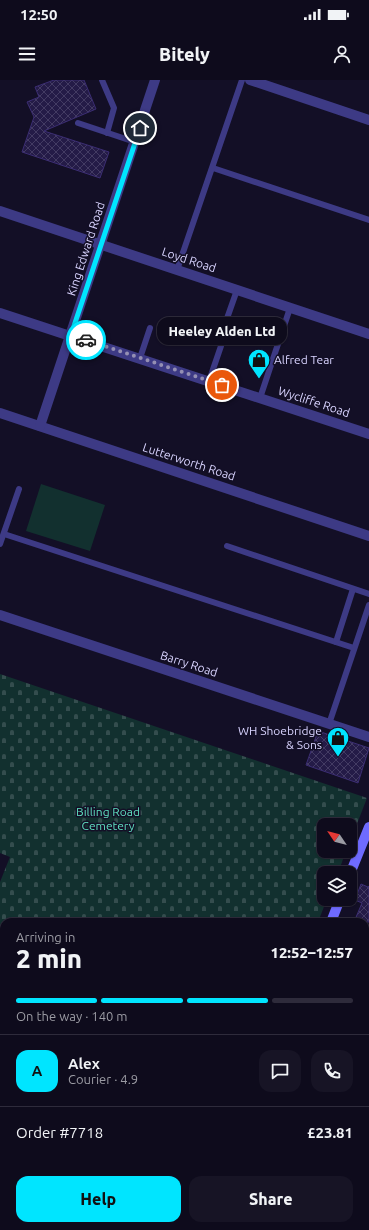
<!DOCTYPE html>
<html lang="en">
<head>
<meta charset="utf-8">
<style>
  body { margin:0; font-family:Ubuntu,sans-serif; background:#171425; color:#f1f3f6; height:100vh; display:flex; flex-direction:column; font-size:15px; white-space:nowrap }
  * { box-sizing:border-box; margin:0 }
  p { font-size:13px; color:#9b9ba3 }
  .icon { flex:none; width:22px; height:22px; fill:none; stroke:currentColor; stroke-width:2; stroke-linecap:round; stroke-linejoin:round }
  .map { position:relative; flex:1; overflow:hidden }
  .details { position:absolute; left:0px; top:838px; width:369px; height:312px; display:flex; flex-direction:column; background:#0e0b1c; border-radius:12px 12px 0 0; box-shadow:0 1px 3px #0004,0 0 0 1px #2e2b3b }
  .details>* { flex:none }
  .needle { width:26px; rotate:305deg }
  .controls { position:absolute; left:317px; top:738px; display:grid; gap:8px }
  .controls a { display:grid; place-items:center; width:40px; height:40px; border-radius:8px; background:#0e0b1c; box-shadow:0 1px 3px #0004,0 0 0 1px #2e2b3b; font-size:20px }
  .pin { position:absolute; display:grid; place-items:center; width:34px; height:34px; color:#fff; margin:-17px; border:2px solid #fff; border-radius:50%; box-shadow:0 1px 4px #0007 }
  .courier { position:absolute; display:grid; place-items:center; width:40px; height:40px; margin:-20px; border:3px solid #00e5ff; border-radius:50%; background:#fff; color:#222; box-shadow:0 1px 5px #0007 }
  .bubble { position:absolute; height:28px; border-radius:12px; background:#0e0b1c; box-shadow:0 1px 3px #0004,0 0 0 1px #2e2b3b; font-size:13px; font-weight:800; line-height:28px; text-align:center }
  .summary em { font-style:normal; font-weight:800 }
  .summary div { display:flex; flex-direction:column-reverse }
  .summary { display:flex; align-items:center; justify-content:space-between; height:68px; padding:0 16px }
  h1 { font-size:26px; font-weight:800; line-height:30px }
  .bar { display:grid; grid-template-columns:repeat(4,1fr); gap:6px 4px; align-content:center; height:48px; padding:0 16px }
  .bar i { height:5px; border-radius:3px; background:#2e2b3b }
  .bar .active { background:#00e5ff }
  .bar p { grid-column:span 4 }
  .line { display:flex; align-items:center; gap:10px; padding:0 16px; border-top:1px solid #2e2b3b }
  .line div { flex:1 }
  .round { display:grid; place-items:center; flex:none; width:42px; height:42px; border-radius:12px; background:#171425 }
  .primary-button { display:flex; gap:8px; margin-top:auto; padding:8px 16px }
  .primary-button a { flex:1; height:46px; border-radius:12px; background:#00e5ff; color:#111; font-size:16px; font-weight:800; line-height:46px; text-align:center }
  .primary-button a+a { background:#171425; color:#f1f3f6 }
  .status { display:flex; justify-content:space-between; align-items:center; height:28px; padding:0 20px; background:#0e0b1c; direction:ltr }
  .status svg { height:11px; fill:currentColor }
  header { display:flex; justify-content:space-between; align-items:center; height:52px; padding:0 16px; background:#0e0b1c; font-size:18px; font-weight:800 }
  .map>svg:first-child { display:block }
</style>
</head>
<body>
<div class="status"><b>12:50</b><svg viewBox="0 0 49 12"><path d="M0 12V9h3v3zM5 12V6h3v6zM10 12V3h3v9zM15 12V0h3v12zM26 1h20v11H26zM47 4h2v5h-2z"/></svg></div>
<header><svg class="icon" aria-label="menu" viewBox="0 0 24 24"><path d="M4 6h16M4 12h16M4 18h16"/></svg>Bitely<svg class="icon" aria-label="person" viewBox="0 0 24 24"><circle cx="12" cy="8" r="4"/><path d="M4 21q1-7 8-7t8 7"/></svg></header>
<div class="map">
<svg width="369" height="1150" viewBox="0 0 369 1150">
  <defs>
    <pattern id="cemetery-stones" width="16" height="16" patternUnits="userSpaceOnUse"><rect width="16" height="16" fill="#12302f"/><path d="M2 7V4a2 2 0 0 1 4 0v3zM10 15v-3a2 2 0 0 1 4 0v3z" fill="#344d4e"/></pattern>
    <pattern id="building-cross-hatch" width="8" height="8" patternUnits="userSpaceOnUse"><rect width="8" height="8" fill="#241b47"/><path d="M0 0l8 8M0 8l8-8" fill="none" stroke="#433b63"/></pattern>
  </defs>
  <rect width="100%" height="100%" fill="#130f26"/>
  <polygon fill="url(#cemetery-stones)" points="0,594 367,718 350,762 350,745 324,745 324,771 346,771 338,793 324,793 324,819 327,819 318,842 4,842 4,922 0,920 0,802 10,777 0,773"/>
  <polygon fill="#12302f" points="41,404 105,425 90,471 26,451"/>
  <g fill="url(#building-cross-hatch)" stroke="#3b2d73">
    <polygon points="54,0 84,0 96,29 44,51 109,72 100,98 22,72 34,37 27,22 39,17 35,7"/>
    <polygon points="318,651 369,668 358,703 306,685"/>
    <polygon points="361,804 368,807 369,806 369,842 354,842 362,823 355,820"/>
  </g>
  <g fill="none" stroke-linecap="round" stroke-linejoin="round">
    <g stroke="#3d3a85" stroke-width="6">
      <polyline points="102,0 114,28 107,53"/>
      <polyline points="78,43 135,62"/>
      <polyline points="213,88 369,140"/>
      <polyline points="177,190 242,0"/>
      <polyline points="225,244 237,210"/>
      <polyline points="140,278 150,248"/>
      <polyline points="209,301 221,266"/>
      <polyline points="260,318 290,228"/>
      <polyline points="4,454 354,568"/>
      <polyline points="0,464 19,409"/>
      <polyline points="227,466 369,514"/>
      <polyline points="336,562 353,509"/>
      <polyline points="329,644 369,525"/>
      <polyline points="365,910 369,911"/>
      <polyline points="365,935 369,936"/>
      <polyline points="365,1013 369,1013"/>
      <polyline points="365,1049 369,1044"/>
      <polyline points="0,1106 4,1108"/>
      <polyline points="232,1146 244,1150"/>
      <polyline points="101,1150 102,1146"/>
      <polyline points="342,1150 344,1146"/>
    </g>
    <g stroke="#3d3a85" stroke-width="10">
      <polyline points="250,0 369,40"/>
      <polyline points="0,131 369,254"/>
      <polyline points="0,233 369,354"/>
      <polyline points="0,333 369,456"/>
      <polyline points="40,346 155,0"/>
      <polyline points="0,535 369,657"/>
      <polyline points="0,1014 4,1016"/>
    </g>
    <g stroke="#6f6bff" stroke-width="10">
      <polyline points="350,794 369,747"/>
      <polyline points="331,842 340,819"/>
      <polyline points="209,1150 211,1146"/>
    </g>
  </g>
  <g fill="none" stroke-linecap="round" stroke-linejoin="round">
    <polyline stroke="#948fb3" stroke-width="4" stroke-dasharray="0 7.2" points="86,260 222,305"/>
    <polyline stroke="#00e5ff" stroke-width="5" points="86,260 71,255 140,48"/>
  </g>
  <defs>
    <g id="shop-pin" transform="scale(1.15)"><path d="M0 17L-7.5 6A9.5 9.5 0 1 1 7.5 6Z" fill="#00e5ff" stroke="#130f26"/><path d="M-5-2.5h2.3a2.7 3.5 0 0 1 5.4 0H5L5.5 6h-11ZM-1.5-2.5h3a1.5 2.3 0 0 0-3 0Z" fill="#111"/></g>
  </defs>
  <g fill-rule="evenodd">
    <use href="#shop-pin" x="259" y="280"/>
    <use href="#shop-pin" x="338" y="658"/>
  </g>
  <g text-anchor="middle" stroke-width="3" stroke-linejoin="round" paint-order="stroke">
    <g font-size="12" fill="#d9d4ff" stroke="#130f26">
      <text transform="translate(86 169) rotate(-72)" y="4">King Edward Road</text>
      <text transform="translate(189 180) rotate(18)" y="4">Loyd Road</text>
      <text transform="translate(314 322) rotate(18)" y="4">Wycliffe Road</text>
      <text transform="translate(189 382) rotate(18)" y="4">Lutterworth Road</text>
      <text transform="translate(189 584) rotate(18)" y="4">Barry Road</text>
    </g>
    <g font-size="12" fill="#d9d4ff" stroke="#130f26" text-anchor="start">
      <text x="274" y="284">Alfred Tear</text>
      <text x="322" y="655" text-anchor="end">WH Shoebridge<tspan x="322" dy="14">&amp; Sons</tspan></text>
    </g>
    <g font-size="12" fill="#5fe0c0" stroke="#130f26">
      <text x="108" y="736">Billing Road<tspan x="108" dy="14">Cemetery</tspan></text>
    </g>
  </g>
</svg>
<div class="controls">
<a><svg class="needle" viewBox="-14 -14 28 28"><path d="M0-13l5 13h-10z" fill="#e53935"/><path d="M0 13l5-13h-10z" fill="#9b9ba3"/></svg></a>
<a><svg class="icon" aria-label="layers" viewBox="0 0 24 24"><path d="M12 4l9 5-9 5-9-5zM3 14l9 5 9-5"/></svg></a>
</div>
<div class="pin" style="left:222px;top:305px;background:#ea580c"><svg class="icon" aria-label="bag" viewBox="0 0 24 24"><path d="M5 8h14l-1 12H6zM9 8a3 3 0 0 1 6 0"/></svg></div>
<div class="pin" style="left:140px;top:48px;background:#1f2937"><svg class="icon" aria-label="home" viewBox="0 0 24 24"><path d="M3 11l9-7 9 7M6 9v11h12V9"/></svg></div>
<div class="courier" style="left:86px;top:260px"><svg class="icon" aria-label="car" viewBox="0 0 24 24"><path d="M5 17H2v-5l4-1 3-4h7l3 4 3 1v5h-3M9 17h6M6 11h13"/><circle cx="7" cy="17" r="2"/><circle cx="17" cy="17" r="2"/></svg></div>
<div class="bubble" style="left:157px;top:237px;width:130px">Heeley Alden Ltd</div>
<section class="details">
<div class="summary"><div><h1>2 min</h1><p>Arriving in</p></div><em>12:52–12:57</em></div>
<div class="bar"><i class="active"></i><i class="active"></i><i class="active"></i><i></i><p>On the way · 140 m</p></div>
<div class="line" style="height:72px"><b class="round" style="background:#00e5ff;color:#111">A</b><div><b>Alex</b><p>Courier · 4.9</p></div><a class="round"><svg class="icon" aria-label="chat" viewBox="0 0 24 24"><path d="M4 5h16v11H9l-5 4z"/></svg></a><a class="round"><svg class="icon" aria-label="phone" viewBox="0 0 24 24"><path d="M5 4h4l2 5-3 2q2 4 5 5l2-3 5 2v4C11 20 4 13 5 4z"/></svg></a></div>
<div class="line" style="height:52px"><div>Order #7718</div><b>£23.81</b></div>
<div class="primary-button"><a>Help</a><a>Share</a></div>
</section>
</div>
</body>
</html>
